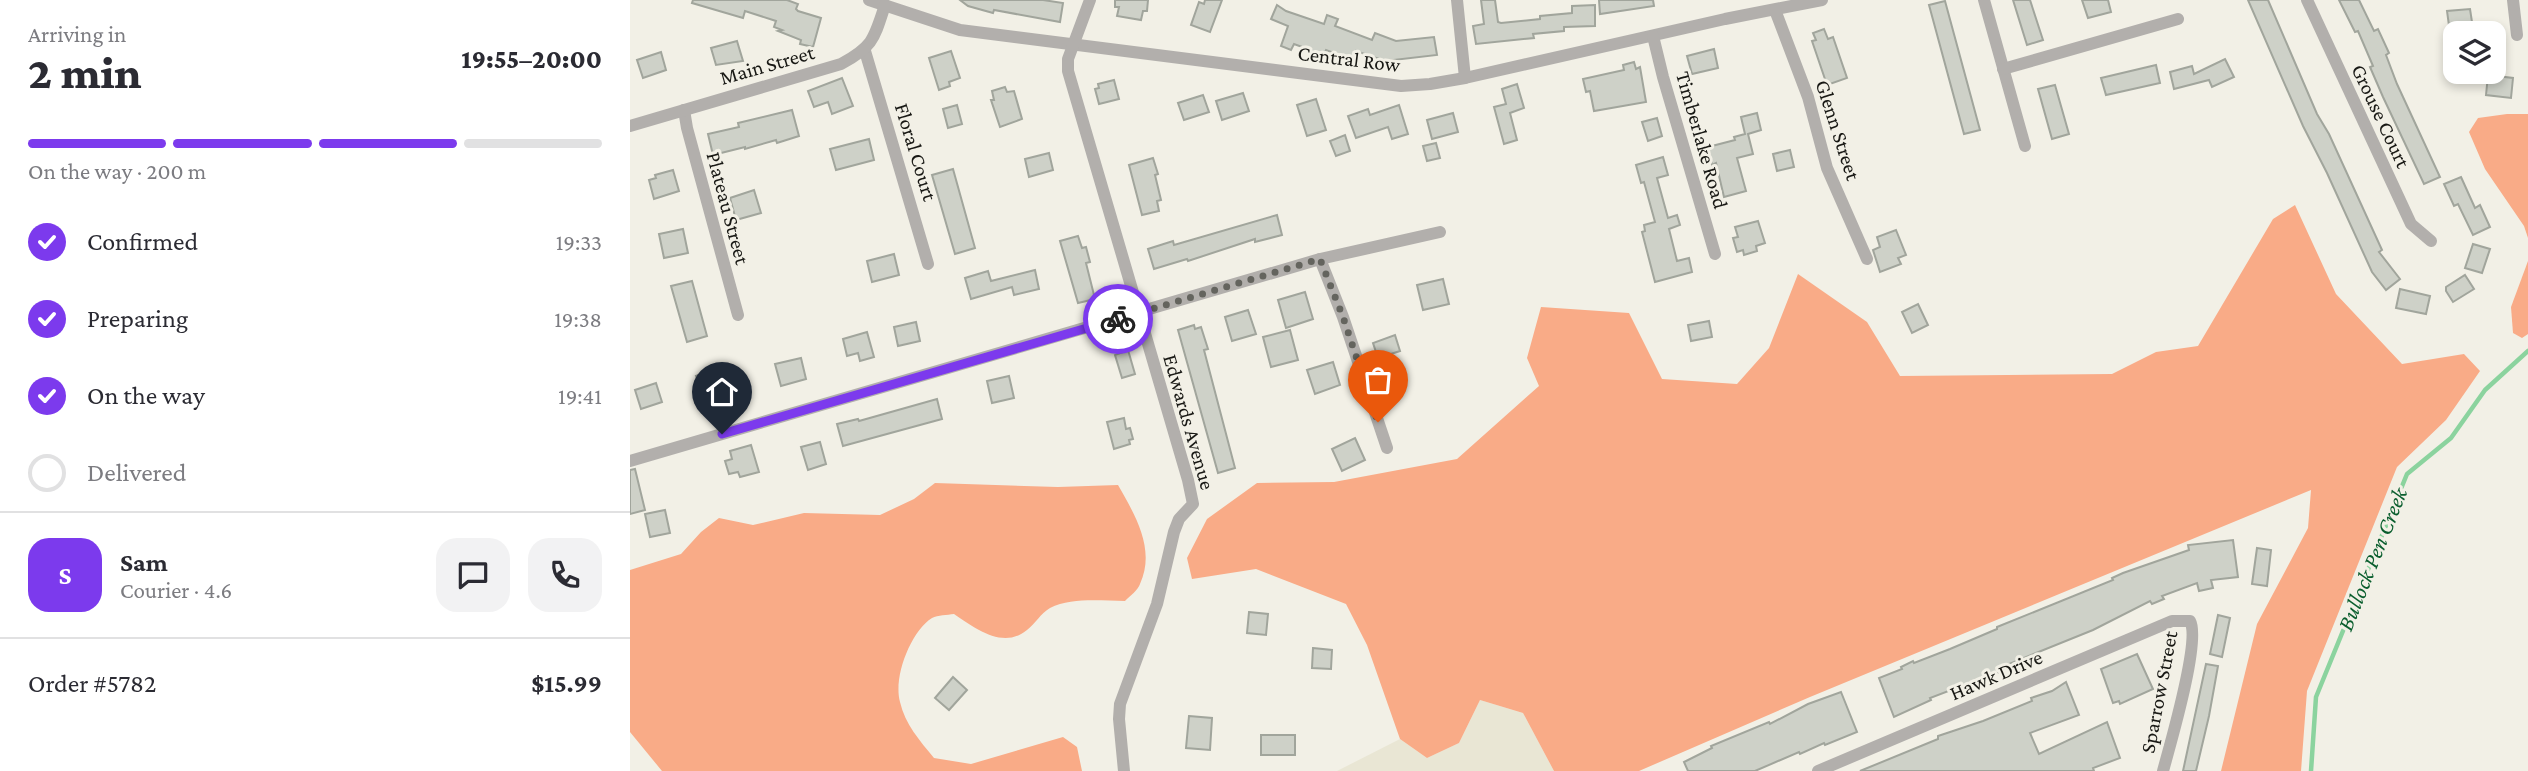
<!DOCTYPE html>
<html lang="en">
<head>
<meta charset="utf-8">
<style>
  body { margin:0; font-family:"Crimson Pro",serif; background:#f2f2f3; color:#2b2b33; height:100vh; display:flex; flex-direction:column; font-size:26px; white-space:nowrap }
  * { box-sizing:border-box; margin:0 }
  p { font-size:23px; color:#7c7c81 }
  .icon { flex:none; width:38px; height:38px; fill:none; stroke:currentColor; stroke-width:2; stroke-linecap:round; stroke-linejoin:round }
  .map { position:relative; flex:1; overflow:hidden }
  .side { display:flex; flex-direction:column; background:#fff; width:630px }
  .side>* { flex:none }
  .controls { position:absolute; left:1813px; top:21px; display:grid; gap:14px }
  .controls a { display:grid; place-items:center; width:63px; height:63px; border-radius:14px; background:#fff; box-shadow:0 4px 10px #0003; font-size:35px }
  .pin { position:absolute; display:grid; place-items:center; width:60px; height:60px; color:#fff; margin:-72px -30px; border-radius:50% 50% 50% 0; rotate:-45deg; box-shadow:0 0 7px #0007 }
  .pin .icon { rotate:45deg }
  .courier { position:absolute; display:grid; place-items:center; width:70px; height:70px; margin:-35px; border:5px solid #7c3aed; border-radius:50%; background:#fff; color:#222; box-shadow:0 2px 9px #0007 }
  .headline em { font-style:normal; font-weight:800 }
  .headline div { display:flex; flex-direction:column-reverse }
  .headline { display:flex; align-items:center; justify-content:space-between; height:119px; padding:0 28px }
  h1 { font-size:46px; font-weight:800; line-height:52px }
  .bar { display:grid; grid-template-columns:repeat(4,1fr); gap:10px 7px; align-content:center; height:84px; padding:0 28px }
  .bar i { height:9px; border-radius:5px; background:#e1e1e2 }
  .bar .selected { background:#7c3aed }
  .bar p { grid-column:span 4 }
  .line { display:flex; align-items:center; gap:18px; padding:0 28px; border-top:2px solid #e1e1e2 }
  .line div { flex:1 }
  .round { display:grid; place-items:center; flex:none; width:74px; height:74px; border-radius:21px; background:#f2f2f3 }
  ol { padding:0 28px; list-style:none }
  li { display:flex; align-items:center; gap:21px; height:77px }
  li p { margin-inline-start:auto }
  li .icon { padding:7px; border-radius:50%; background:#7c3aed; color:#fff; stroke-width:4 }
  li:last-child { color:#7c7c81 }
  li i { width:38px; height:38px; border:4px solid #e1e1e2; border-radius:50% }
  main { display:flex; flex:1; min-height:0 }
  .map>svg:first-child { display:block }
</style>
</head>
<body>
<main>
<section class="side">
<div class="headline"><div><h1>2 min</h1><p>Arriving in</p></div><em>19:55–20:00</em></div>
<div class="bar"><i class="selected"></i><i class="selected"></i><i class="selected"></i><i></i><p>On the way · 200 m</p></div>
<ol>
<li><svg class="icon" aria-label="check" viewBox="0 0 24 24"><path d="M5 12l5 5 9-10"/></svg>Confirmed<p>19:33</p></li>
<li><svg class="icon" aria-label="check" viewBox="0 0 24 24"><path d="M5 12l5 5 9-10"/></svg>Preparing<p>19:38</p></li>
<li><svg class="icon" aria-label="check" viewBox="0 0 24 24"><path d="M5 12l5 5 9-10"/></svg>On the way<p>19:41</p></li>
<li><i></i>Delivered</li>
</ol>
<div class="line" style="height:126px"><b class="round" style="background:#7c3aed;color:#fff">S</b><div><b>Sam</b><p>Courier · 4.6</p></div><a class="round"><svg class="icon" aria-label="chat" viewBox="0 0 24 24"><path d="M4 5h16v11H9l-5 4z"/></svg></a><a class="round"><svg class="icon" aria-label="phone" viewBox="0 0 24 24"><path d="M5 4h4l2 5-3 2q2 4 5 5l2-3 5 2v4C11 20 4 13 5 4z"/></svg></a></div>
<div class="line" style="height:91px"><div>Order #5782</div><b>$15.99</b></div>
</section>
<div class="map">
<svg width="1898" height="771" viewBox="0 0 1898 771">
  <rect width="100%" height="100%" fill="#f2f0e6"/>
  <polygon fill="#e9e6d4" points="850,700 893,713 924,771 707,771 770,739 797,758 829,743"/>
  <g fill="#f9ab87">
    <polygon points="1877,114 1898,114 1898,238 1894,226 1855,169 1839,132 1848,118"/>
    <polygon points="1665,205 1706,294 1772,364 1834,354 1850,371 1816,420 1767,467 1677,691 1671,771 1591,771 1627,624 1678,528 1681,490 1180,697 1009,771 924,771 893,713 850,700 829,743 797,758 770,739 737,645 716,604 626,569 562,579 557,558 577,519 627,483 704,482 827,459 909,386 897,358 911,307 999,313 1032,379 1107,384 1139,348 1168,274 1237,322 1270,376 1482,374 1526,352 1568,346 1643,219"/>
    <polygon points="1898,261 1898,334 1892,338 1883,333 1881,307"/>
    <path d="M305 483 428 487 488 485C505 515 526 549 510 584 508 590 500 596 495 601 472 601 442 597 420 608 411 613 405 624 397 630 373 650 345 628 324 614 317 615 308 615 302 618 281 631 263 677 270 702 275 724 290 741 304 758L341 764 433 737 447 747 452 771H32L0 732V570L51 554 71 532 89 518 123 525 174 513 250 515 284 499Z"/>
  </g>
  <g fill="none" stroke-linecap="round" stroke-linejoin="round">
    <polyline stroke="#8bd39e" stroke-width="4.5" points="1681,771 1686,697 1777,474 1821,438 1855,390 1898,351"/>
  </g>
  <g fill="#ced1c8" stroke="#a1a59c" stroke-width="2">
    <polygon points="63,0 157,0 168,4 166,9 168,11 191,18 183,47 170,44 171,40 148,31 152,30 144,27 146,21 115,11 113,18 62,3"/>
    <polygon points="330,0 413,0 433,3 430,22 364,10 363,13 338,6"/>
    <polygon points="485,0 518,0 517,11 513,11 511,20 487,16 489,7 485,7"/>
    <polygon points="575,0 592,0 580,32 561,25 569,2 574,4"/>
    <polygon points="851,0 865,0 868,22 871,23 910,19 910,16 942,13 942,6 965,5 965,26 934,27 934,31 903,34 904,38 846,44 843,26 854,24"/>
    <polygon points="969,0 1023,0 1024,6 970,14"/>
    <polygon points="1383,0 1400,0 1413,40 1397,45"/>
    <polygon points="1452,0 1478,0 1481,12 1458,18"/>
    <polygon points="1618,0 1638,0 1687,114 1699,134 1752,250 1749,252 1770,279 1756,290 1742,272 1697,173 1673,126"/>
    <polygon points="1709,0 1729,0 1744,31 1748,29 1759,53 1756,55 1767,84 1810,177 1794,184 1753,97 1740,67 1743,66 1728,31 1725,32"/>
    <polygon points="1315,1 1350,130 1334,134 1299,5"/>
    <polygon points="647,5 656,11 694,24 697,15 708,19 705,26 742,40 745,33 766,41 804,37 807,55 755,61 726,51 723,60 696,50 694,55 664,44 661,50 651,46 658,26 641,19"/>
    <polygon points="1840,9 1842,22 1835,22 1837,33 1820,33 1817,11"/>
    <polygon points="1194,29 1198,39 1203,37 1217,78 1197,85 1182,41 1186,40 1183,33"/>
    <polygon points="107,41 113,61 86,65 81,48"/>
    <polygon points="1084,49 1088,68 1062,74 1057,56"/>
    <polygon points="321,51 330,78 319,82 320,86 309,90 299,58"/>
    <polygon points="31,52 36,70 13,78 7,60"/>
    <polygon points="1595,59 1604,77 1582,87 1579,80 1544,89 1540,72 1562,66 1564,74"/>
    <polygon points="1004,62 1006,69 1010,67 1016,102 964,111 960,91 956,92 953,79 994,70 993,65"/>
    <polygon points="1526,65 1530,83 1476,95 1471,78"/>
    <polygon points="1858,75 1883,78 1881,98 1856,95"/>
    <polygon points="212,78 223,106 202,114 198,102 184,107 178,91"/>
    <polygon points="484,80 489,99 469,104 465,89 469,88 468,84"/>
    <polygon points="887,84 894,108 880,113 887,140 874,144 864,107 876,104 872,89"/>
    <polygon points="1425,85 1439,134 1422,139 1408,89"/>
    <polygon points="375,87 377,92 384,91 392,119 370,127 361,100 364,100 362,91"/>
    <polygon points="613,93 619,111 592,120 586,101"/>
    <polygon points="573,95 579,112 554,120 548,103"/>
    <polygon points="686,99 696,130 677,136 667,105"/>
    <polygon points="327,105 332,124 318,128 313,109"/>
    <polygon points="769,105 778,134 762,139 758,127 726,138 718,116 738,109 740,115"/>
    <polygon points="162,110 169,136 147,143 146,140 115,149 115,147 83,155 78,134 109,127 108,123"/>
    <polygon points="823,113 828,132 802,139 797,120"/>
    <polygon points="1127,113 1131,130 1118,134 1123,154 1107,158 1116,191 1094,197 1086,163 1082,165 1078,147 1105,140 1104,137 1115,134 1111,117"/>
    <polygon points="1027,118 1032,136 1018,141 1012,122"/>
    <polygon points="715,135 720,151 706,156 700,141"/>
    <polygon points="239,139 244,160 206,170 200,149"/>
    <polygon points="806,143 810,158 797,161 793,146"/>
    <polygon points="1160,150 1164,167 1147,171 1143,154"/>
    <polygon points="419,153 423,170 399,177 395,159"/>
    <polygon points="1033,157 1038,175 1027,178 1038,218 1047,215 1050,225 1039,229 1047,261 1059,258 1062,272 1025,282 1012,232 1015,231 1014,225 1025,222 1014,182 1011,183 1006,165"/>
    <polygon points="523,158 528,174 525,175 531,200 527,201 529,211 512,215 499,165"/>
    <polygon points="323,169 345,248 325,254 302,175"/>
    <polygon points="43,170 49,191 24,199 19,180 26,178 25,175"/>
    <polygon points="1831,177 1845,208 1850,205 1860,227 1843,235 1828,204 1824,206 1814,184"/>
    <polygon points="124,190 131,213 106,220 100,198"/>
    <polygon points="647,215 652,235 625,242 625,239 558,261 557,259 524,269 518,249 543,241 544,245"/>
    <polygon points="1128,221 1135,243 1126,246 1127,251 1114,255 1113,250 1107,252 1103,238 1108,237 1105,227"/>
    <polygon points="53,229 58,253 34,258 29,234"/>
    <polygon points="1266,230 1276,255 1268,258 1271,264 1250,272 1243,250 1250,247 1247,237"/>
    <polygon points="448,236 452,248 456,247 460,262 456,263 465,299 448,303 430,241"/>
    <polygon points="1843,244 1860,249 1852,273 1835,268"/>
    <polygon points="264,254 269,275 242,282 237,261"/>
    <polygon points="405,270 409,289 384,295 382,287 341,299 335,278 358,271 361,281"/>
    <polygon points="1835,275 1844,289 1823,302 1816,291 1816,287"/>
    <polygon points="813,279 819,304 793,310 787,285"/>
    <polygon points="62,281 77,336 57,342 41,286"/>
    <polygon points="1770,289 1800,296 1796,314 1766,308"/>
    <polygon points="675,292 683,319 656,328 648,300"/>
    <polygon points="1288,304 1298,325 1282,333 1272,312"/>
    <polygon points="618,310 626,334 602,341 595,317"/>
    <polygon points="1079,321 1082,337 1061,341 1058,325"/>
    <polygon points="286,322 290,341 268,346 264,327"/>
    <polygon points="564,325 565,329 571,327 578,349 574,350 605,468 588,473 548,330"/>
    <polygon points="660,330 668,360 641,367 633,337"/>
    <polygon points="237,332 244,357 230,361 228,353 217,356 213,339"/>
    <polygon points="765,335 770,351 748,358 743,343"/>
    <polygon points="498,350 505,374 492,378 485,355"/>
    <polygon points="171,358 176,379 151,386 145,364"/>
    <polygon points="703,362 710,385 685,394 677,370"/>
    <polygon points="84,370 87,378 97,375 102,394 75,403 66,376"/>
    <polygon points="379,376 384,398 362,403 357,381"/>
    <polygon points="26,383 32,402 11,409 5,390"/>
    <polygon points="307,399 312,419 213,446 207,424 228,419 229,421"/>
    <polygon points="494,418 496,429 500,428 503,439 499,440 500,444 484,449 477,422"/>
    <polygon points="725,438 735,460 712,471 702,449"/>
    <polygon points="190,442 196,464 178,470 171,447"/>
    <polygon points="121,445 129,472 110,477 108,472 99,474 95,461 102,459 100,451"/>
    <polygon points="5,469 15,510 0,514 0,470"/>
    <polygon points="35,510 40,533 20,537 15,514"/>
    <polygon points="1603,540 1608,577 1581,580 1583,588 1569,591 1567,583 1532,596 1534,599 1522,604 1520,601 1463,630 1369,668 1370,672 1345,682 1346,684 1335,689 1334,685 1300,698 1301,700 1264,717 1249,678 1272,669 1271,667 1283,661 1284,663 1320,649 1367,629 1367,627 1483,580 1482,578 1493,573 1559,550 1558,545"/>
    <polygon points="1627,548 1641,550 1637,586 1622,584"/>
    <polygon points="619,612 638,614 636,635 617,633"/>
    <polygon points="1588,615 1600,618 1592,657 1580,654"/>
    <polygon points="683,648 702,650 701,669 682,668"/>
    <polygon points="1507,654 1523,689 1490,704 1489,701 1483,703 1471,669"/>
    <polygon points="1576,664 1588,666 1579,716 1566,771 1553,771"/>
    <polygon points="323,677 337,690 319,710 305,698"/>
    <polygon points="1436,682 1449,715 1400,733 1409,754 1477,722 1490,758 1463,768 1464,771 1230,771 1308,739 1308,736 1353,721 1402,701 1401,698 1422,691"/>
    <polygon points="1211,692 1227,732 1195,745 1194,743 1170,754 1169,752 1125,771 1058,771 1054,762 1082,748 1081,746 1139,722 1140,724 1178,704"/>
    <polygon points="559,716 582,718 580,750 556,748"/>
    <rect x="631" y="735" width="34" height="20"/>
  </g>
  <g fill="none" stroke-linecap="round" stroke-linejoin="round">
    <g stroke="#b2afac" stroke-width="12">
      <polyline points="239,0 330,30 771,86 800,84 835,78 1095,19 1192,0"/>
      <polyline points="460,0 438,59 438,71 558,480 563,504 549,519 544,532 527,604 490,704 489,719 494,771"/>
      <polyline points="827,0 835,78"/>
      <polyline points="1354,0 1395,146"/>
      <polyline points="1677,0 1781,224 1801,241"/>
      <polyline points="1883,0 1887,35"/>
      <polyline points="1145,10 1178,97 1197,168 1237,259"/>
      <polyline points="1023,36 1033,77 1085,254"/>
      <polyline points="235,51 298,264"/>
      <polyline points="1373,69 1548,19"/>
      <polyline points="54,110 57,128 108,315"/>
      <path d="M0 126 211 64C243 47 244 39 255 5"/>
      <polyline points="690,259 713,317 757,448"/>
      <polyline points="0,461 690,259 810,232"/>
      <path d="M1188 771 1542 621H1560C1571 640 1540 745 1533 771"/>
    </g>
  </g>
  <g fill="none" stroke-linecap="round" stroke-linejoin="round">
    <polyline stroke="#64645e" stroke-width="7" stroke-dasharray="0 12.6" points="488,319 690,259 713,317 748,422"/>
    <polyline stroke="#7c3aed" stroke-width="9" points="92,434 488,319"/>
  </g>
  <g text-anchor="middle" stroke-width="6" stroke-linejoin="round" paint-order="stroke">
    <g font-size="21" fill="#181814" stroke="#f2f0e6">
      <text transform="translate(719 59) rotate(7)" y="7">Central Row</text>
      <text transform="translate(137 65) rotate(-16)" y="7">Main Street</text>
      <text transform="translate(1751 116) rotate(65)" y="7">Grouse Court</text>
      <text transform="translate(1208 130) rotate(72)" y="7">Glenn Street</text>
      <text transform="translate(1072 140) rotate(74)" y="7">Timberlake Road</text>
      <text transform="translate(286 152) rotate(73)" y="7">Floral Court</text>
      <text transform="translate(98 208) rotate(75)" y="7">Plateau Street</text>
      <text transform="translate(559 422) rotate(74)" y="7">Edwards Avenue</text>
      <text transform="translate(1366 675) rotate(-23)" y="7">Hawk Drive</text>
      <text transform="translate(1529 692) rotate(-79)" y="7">Sparrow Street</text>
    </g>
    <g font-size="23" font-style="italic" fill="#0a5e2e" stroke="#f2f0e6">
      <text transform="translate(1742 559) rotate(-68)" y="8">Bullock Pen Creek</text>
    </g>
  </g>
</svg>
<div class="controls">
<a><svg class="icon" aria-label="layers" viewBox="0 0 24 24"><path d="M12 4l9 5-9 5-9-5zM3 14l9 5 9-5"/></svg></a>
</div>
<div class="pin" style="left:748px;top:422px;background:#ea580c"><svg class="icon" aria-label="bag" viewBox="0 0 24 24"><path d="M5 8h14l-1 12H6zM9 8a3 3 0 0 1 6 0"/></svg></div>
<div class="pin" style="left:92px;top:434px;background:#1f2937"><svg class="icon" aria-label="home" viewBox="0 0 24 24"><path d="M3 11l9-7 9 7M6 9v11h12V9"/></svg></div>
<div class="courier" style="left:488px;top:319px"><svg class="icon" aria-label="bike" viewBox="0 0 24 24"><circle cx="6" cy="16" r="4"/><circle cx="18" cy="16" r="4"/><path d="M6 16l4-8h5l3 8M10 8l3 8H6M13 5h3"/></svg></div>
</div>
</main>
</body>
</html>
